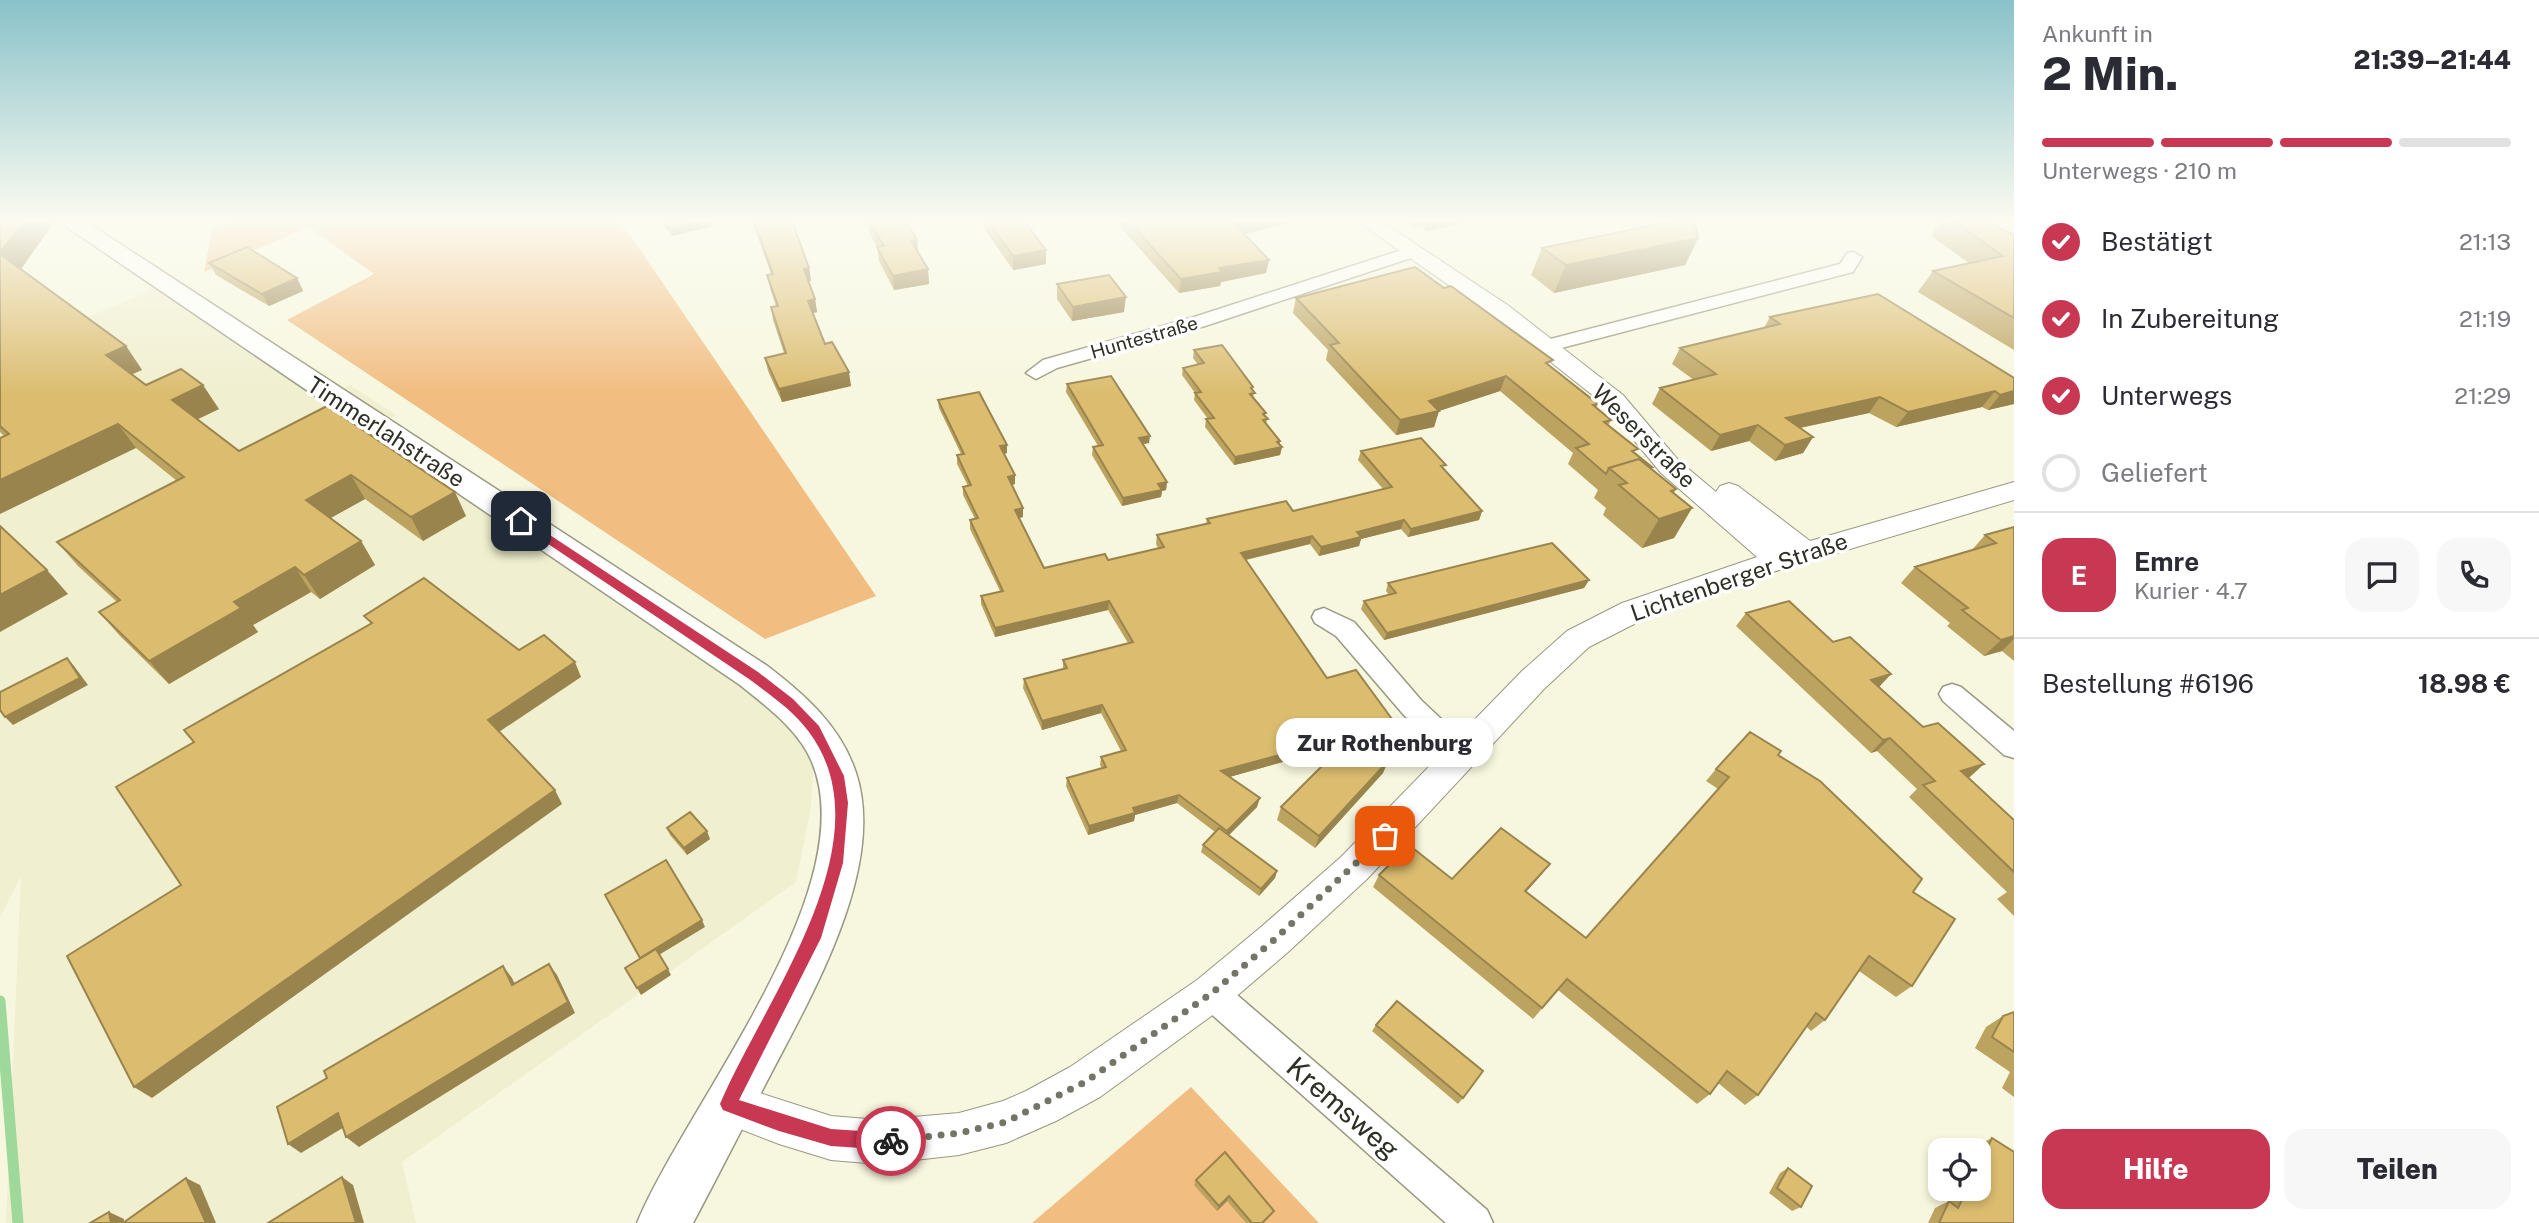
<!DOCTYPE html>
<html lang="de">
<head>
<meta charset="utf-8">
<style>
  body { margin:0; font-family:"Public Sans",sans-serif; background:#f7f7f7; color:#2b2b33; height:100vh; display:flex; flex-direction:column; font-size:26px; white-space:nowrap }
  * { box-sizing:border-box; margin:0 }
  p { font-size:23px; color:#7c7c81 }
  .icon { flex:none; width:38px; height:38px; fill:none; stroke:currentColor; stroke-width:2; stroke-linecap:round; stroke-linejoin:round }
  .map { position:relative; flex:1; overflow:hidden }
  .sheet { display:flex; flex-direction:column; background:#fff; width:525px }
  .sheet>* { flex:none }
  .tools { position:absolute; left:1928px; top:1138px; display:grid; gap:14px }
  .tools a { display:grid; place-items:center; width:63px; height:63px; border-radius:14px; background:#fff; box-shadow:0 4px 10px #0003; font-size:35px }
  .pin { position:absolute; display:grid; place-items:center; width:60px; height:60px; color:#fff; margin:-30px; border-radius:14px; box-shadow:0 4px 10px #0006 }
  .courier { position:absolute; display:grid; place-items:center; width:70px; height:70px; margin:-35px; border:5px solid #c83853; border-radius:50%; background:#fff; color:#222; box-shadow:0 2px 9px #0007 }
  .bubble { position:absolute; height:49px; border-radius:21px; background:#fff; box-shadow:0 4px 10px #0003; font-size:23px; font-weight:800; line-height:49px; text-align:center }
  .overview em { font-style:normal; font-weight:800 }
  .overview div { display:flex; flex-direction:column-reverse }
  .overview { display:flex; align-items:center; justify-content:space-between; height:119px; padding:0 28px }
  h1 { font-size:46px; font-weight:800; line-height:52px }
  .bar { display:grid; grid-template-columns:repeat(4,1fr); gap:10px 7px; align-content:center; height:84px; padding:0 28px }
  .bar i { height:9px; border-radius:5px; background:#e1e1e2 }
  .bar .current { background:#c83853 }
  .bar p { grid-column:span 4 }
  .line { display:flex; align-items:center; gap:18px; padding:0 28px; border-top:2px solid #e1e1e2 }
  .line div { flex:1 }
  .round { display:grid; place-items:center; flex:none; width:74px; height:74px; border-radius:21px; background:#f7f7f7 }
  ol { padding:0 28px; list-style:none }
  li { display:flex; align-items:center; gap:21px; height:77px }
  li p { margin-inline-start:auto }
  li .icon { padding:7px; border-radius:50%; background:#c83853; color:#fff; stroke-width:4 }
  li:last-child { color:#7c7c81 }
  li i { width:38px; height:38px; border:4px solid #e1e1e2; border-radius:50% }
  .action { display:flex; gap:14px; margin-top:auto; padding:14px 28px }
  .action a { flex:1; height:80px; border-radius:21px; background:#c83853; color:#fff; font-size:28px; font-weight:800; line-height:80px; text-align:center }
  .action a+a { background:#f7f7f7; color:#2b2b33 }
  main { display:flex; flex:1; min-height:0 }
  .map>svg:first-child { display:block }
</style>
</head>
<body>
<main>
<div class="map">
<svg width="2014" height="1223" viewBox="0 0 2014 1223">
  <rect width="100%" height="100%" fill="#f7f7df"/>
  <polygon fill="#f0efcf" points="158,281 330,395 350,385 396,415 377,425 815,729 811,807 796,882 402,1162 416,1223 6,1223 21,876 0,917 0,365 50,332 144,294"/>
  <g fill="#f1bd81">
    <polygon points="232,221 617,221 632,238 876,596 765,639 287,320 374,274 309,227 204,272 212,229"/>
    <polygon points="1191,1087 1319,1223 1032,1223"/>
  </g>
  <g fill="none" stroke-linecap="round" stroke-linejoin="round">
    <polyline stroke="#9ed89b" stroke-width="11" points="0,1001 18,1223"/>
    <g stroke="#999882" stroke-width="3">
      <g id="minor">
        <polygon points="1414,246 1423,251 1420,255 1205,326 1057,368 1036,379 1026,373 1043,360 1191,318"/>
        <polygon points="1853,252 1862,257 1853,272 1546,352 1537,346 1539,342 1840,264 1847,253"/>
        <polygon points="1324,608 1354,622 1421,700 1472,748 1476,756 1472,764 1462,767 1452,764 1403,714 1336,636 1315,623 1312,617 1315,611"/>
        <polygon points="1952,684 1961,687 2014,731 2014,758 2004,755 1943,701 1939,694 1943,687"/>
        <polygon points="1211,977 1222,982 1487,1210 1493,1223 1446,1223 1200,1004 1195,993 1200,982"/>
      </g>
    </g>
    <g stroke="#999882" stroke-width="2">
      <polygon id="tertiary" points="1357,221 1381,221 1509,306 1623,395 1679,461 1716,492 1720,486 1729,483 1738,486 1810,541 2014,482 2014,500 1746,580 1644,619 1589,647 1544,689 1367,879 1287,953 1225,1006 1100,1097 1056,1121 1006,1143 959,1155 879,1164 831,1160 779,1144 714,1119 708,1104 714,1089 729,1083 831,1116 879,1120 959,1113 1003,1101 1026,1091 1070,1067 1197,980 1261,927 1341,857 1522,671 1567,631 1622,603 1757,557 1661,473 1605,405 1493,316"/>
    </g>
    <g stroke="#999882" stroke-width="3">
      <path id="secondary" d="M58 221H85L766 665C804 694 841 726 856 773 888 870 807 1003 764 1087 740 1132 717 1178 693 1223H637C686 1105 865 890 812 762 799 730 766 706 740 685Z"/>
    </g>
    <use href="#minor" fill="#fff" fill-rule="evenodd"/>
    <use href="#tertiary" fill="#fff" fill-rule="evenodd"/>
    <use href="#secondary" fill="#fff" fill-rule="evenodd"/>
  </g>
  <g fill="#bda360">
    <polygon points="0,221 55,221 21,269 126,346 142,370 132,374 146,385 219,409 197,419 239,451 327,406 466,516 423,541 365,499 330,518 361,541 375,565 320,599 311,592 253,625 258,632 169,684 120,636 99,612 117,602 78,566 57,542 177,481 136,448 4,436 0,432"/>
    <polygon points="661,221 712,221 713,226 672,236"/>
    <polygon points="752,221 792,221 809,268 811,281 808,281 815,299 817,312 813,313 825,344 851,386 782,402 768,371 765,358 784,353 773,320 771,307 776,306 770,288 767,275 771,274"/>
    <polygon points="868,221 917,240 918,252 928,269 929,284 894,290 879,261 877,247 869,233"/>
    <polygon points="982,221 1024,221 1046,250 1046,264 1013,270 982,225"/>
    <polygon points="1115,221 1297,221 1244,234 1269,260 1266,273 1221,282 1220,286 1179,293"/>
    <polygon points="1406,221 1471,221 1426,231 1420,226 1414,228"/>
    <polygon points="1941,221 1987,221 2014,235 2014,350 1918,292 1933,271 1969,263 1931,236"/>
    <polygon points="1698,238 1685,265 1554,293 1531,275 1542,248"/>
    <polygon points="209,263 297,278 303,291 269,306 216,275"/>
    <polygon points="1057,284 1124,312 1072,321 1057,299"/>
    <polygon points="1296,298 1550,366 1598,404 1596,408 1611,420 1608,426 1636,453 1652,467 1651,468 1676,489 1674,493 1692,508 1674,538 1642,548 1603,515 1606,508 1594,498 1598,490 1568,464 1573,453 1500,391 1439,411 1434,427 1396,435 1326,360 1328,350 1293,313"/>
    <polygon points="1770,317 2014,378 2014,404 1988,410 1982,407 1896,427 1869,413 1800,428 1813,437 1803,453 1775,461 1749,441 1711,451 1652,404 1660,388 1694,380 1672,364 1680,348 1764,328"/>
    <polygon points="1194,350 1252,390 1254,398 1266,417 1267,425 1282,447 1280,455 1234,465 1205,427 1206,419 1208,419 1194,400 1195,393 1182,375 1183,368 1198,365 1193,358"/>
    <polygon points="1067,384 1149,443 1143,444 1167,482 1166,490 1162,491 1161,497 1122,506 1092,455 1093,447 1098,446 1066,392"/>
    <polygon points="938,400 1007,453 1004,454 1015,475 1015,484 1011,485 1023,508 1023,517 1019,518 1044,568 1108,560 1158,548 1156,544 1157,535 1206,524 1207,519 1293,511 1383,489 1358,460 1361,451 1444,470 1482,511 1479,520 1408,537 1401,529 1361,539 1359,546 1319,556 1310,544 1246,560 1327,678 1392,719 1388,727 1376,730 1374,736 1359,740 1388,761 1383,773 1315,848 1277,820 1281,807 1344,745 1229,777 1257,807 1229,835 1277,871 1275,878 1259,896 1201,852 1203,845 1215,832 1177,803 1135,815 1134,821 1088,835 1066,786 1067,778 1102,768 1100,765 1101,757 1121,751 1101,713 1042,730 1023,688 1024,679 1063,669 1063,660 1128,643 1108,610 995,637 981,604 981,596 1000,591 970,529 970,520 975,519 963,495 963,487 968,486 957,464 957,455 961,454 939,408"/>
    <polygon points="2014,527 2014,661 2002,651 1984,656 1947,626 1950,623 1901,583 1915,567 1971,551 1985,535"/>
    <polygon points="1589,580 1584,588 1384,640 1361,609 1364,601 1389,595 1386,591 1388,583"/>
    <polygon points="1746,613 1833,642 1891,674 1879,687 1970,777 1967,777 2014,820 2014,916 1997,899 2007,892 1909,797 1917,789 1877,751 1871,753 1736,626"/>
    <polygon points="1778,755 1913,892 1912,986 1896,997 1859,971 1825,1020 1811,1031 1806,1026 1758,1095 1745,1105 1718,1083 1710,1094 1697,1104 1558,990 1533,1019 1373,887 1379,875 1452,879 1541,875 1526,892 1586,938 1718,789 1706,781 1716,769"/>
    <polygon points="667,828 710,839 687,855 670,835"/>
    <polygon points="2014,1012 2014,1097 2002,1088 2010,1072 1975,1048 1986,1027 2003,1016"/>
    <polygon points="1376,1025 1463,1098 1458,1104 1372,1031"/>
    <polygon points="1992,1138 2014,1223 1928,1223 1935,1208 1949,1201 1950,1202 1957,1188 1979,1188 1979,1150 1975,1150 1978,1145"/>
    <polygon points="1788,1168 1801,1207 1792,1211 1769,1193 1780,1173"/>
    <polygon points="1196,1180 1274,1211 1264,1223 1246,1223 1227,1201 1217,1211 1194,1185"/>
  </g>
  <g fill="#9a844e">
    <polygon points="24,221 55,221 16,276 0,253"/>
    <polygon points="703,221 712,221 713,226 672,236 670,229"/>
    <polygon points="1242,221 1297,221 1232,237 1234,223"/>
    <polygon points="1416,221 1421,221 1420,226 1414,228"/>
    <polygon points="1429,221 1471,221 1426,231"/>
    <polygon points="1698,238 1685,265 1554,293 1566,265"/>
    <polygon points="917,240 918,254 911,241"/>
    <polygon points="1046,250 1046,264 1013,270 1013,256"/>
    <polygon points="1269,260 1266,273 1221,282 1220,286 1179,293 1181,279 1219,268"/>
    <polygon points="809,268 811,281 806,282 804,269"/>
    <polygon points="928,269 929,284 894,290 893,276"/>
    <polygon points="297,278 303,291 269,306 262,294"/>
    <polygon points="1126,297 1124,312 1072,321 1073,307"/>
    <polygon points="815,299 817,312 810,314 808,301"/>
    <polygon points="126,346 142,370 123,378 106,355"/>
    <polygon points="849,372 851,386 782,402 779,389"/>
    <polygon points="1506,376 1500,391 1439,411 1434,427 1396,435 1400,420 1429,401"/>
    <polygon points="203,385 219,409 188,424 172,400"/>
    <polygon points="1995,391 1982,407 1896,427 1908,412"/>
    <polygon points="2014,391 2014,404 1988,410 2000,395"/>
    <polygon points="1880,397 1869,413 1776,433 1786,418"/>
    <polygon points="118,424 136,448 0,514 0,480"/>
    <polygon points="1758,425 1749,441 1711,451 1720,435"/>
    <polygon points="1150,436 1149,443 1138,445 1139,438"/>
    <polygon points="1813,437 1803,453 1775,461 1785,445"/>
    <polygon points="1280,441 1279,448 1282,447 1280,455 1234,465 1235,457"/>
    <polygon points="1007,445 1007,453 1000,455 1000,446"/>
    <polygon points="351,475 365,499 320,524 306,500"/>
    <polygon points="1015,475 1015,484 1008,486 1008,477"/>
    <polygon points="1167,482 1166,490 1162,491 1161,497 1122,506 1123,498 1158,484"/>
    <polygon points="455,492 466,516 423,541 411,517"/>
    <polygon points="1023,508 1023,517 1015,519 1015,510"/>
    <polygon points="1692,508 1674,538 1642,548 1659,519"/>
    <polygon points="1482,511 1479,520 1408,537 1411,529"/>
    <polygon points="1404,520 1401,529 1361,539 1359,546 1319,556 1321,547 1357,532"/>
    <polygon points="1312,536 1310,544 1240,561 1241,553"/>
    <polygon points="361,541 375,565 320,599 304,575"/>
    <polygon points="295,567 311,592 253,625 258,632 169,684 149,661 234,602"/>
    <polygon points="47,570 68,594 0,632 0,595"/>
    <polygon points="1589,580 1584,588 1384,640 1387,633"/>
    <polygon points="1109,601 1108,610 995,637 995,628"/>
    <polygon points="2014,636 2014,639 2002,651 1984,656 2001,640"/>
    <polygon points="67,658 74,666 88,685 13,725 5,717"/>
    <polygon points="575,662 581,677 496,734 488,720"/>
    <polygon points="1891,674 1879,687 1871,680"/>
    <polygon points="1102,705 1101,713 1042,730 1042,721"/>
    <polygon points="1392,719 1388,727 1376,730 1374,736 1219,780 1221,771"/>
    <polygon points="1890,738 1877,751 1871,753 1883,740"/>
    <polygon points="1388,761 1383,773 1315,848 1319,836"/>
    <polygon points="1984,764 1970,777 1947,784 1961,771"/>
    <polygon points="555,790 562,804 152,1098 134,1087"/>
    <polygon points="1179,795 1177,803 1135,815 1134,821 1088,835 1089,826 1133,808"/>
    <polygon points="1260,798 1257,807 1225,839 1227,831"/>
    <polygon points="707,831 710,839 687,855 684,848"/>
    <polygon points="1550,864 1541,875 1517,902 1525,891"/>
    <polygon points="1277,871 1275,878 1259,896 1261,889"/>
    <polygon points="702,920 705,927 644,964 640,958"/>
    <polygon points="549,964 557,975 575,1013 359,1147 346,1137"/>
    <polygon points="503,966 512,978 521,997 512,985"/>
    <polygon points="668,969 671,975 641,995 637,988"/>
    <polygon points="338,1113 351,1123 301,1153 288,1144"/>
    <polygon points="342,1177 353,1185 364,1223 356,1223"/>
    <polygon points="186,1178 200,1185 216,1223 206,1223"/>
    <polygon points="1229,1196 1227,1201 1217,1211 1219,1206"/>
    <polygon points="109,1212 124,1219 124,1223 111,1223"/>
  </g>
  <g fill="#dcbd70" stroke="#9a844e" stroke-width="2">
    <polygon points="0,221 24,221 0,253"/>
    <polygon points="664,221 703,221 670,229"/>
    <polygon points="754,221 792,221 809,268 804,269 815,299 808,301 825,344 832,342 849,372 779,389 765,358 786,353 771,307 778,306 767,275 773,274"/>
    <polygon points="869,221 906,221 917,240 911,241 928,269 893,276 877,247 884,246"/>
    <polygon points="988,221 1024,221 1046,250 1013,256"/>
    <polygon points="1128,221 1242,221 1234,223 1269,260 1219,268 1222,272 1181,279"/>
    <polygon points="1673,221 1695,221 1698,238 1566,265 1542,248"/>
    <polygon points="1954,221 1987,221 2014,235 2014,318 1933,271 2003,256"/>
    <polygon points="247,247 297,278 262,294 209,263"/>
    <polygon points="0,254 126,346 106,355 146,385 181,369 203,385 172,400 239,451 327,406 455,492 411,517 351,475 306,500 361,541 304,575 295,567 234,602 241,608 149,661 99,612 120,600 57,542 184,477 118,424 0,480 0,438 9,434 0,426"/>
    <polygon points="1415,267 1444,288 1451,286 1553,360 1546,363 1598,404 1593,405 1611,420 1604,422 1638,449 1632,451 1652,467 1650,467 1639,459 1609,468 1606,474 1576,448 1589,444 1506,376 1429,401 1439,411 1400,420 1330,345 1339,343 1296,298"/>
    <polygon points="1109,275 1126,297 1073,307 1057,284"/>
    <polygon points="1878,294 2014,378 2014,391 2000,395 1995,391 1908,412 1880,397 1786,418 1813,437 1785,445 1758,425 1720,435 1660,388 1716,374 1680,348 1780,324 1770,317"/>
    <polygon points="1222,345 1253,387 1251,388 1255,393 1250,394 1266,413 1263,414 1268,419 1263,420 1280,441 1277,442 1282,447 1235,457 1206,419 1214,418 1195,393 1201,392 1183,368 1204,363 1194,350"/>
    <polygon points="1111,376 1150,436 1139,438 1167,482 1158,484 1162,490 1123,498 1093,447 1103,445 1067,384"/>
    <polygon points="979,392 1007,445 1000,446 1015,475 1008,477 1023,508 1015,510 1044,568 1105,554 1108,560 1164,547 1157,535 1210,523 1207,519 1286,501 1293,511 1392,487 1361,451 1421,438 1446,465 1441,466 1482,511 1411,529 1404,520 1357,532 1361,537 1321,547 1312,536 1241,553 1327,678 1356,670 1392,719 1374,723 1377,728 1221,771 1260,798 1227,831 1179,795 1133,808 1135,813 1089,826 1067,778 1106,767 1101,757 1126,750 1102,705 1042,721 1024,679 1067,668 1063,660 1133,642 1109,601 995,628 981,596 1003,591 970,520 978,518 963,487 971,485 957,455 964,454 938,400"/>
    <polygon points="1639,459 1676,489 1671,491 1692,508 1659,519 1619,485 1627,483 1609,468"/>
    <polygon points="0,526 47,570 0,595"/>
    <polygon points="2014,527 2014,636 2001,640 1962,610 1968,608 1915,567 1996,543 1985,535"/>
    <polygon points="1552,543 1589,580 1387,633 1364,601 1396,593 1388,583"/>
    <polygon points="424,578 519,650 544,635 575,662 488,720 555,790 134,1087 67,956 181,885 116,787 194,742 184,730 372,623 364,616"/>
    <polygon points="1789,601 1833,642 1850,637 1891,674 1871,680 1923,727 1938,723 1984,764 1961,771 2014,820 2014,872 1923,785 1935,781 1890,738 1883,740 1746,613"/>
    <polygon points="67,658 80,678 5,717 0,710 0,692"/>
    <polygon points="1750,732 1781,751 1778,755 1820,781 1922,879 1913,892 1955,919 1912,986 1869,956 1825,1020 1816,1013 1758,1095 1727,1071 1710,1094 1567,979 1542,1008 1379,875 1409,845 1452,879 1501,828 1550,864 1525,891 1586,938 1729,777 1716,769"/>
    <polygon points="1352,736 1388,761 1319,836 1281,807"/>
    <polygon points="690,812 707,831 684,848 667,828"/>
    <polygon points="1219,828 1277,871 1261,889 1203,845"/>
    <polygon points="666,860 702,920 640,958 605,895"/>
    <polygon points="656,949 668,969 637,988 625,968"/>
    <polygon points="549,964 568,1002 346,1137 338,1113 288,1144 277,1107 327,1078 324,1071 503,966 512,985"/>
    <polygon points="1397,1001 1483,1071 1463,1098 1376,1025"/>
    <polygon points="2014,1012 2014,1052 1992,1037 2003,1016"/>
    <polygon points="1992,1138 2014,1152 2014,1223 1939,1223 1949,1201 1958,1208 1968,1188 1979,1188 1979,1164"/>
    <polygon points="1225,1152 1274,1211 1262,1223 1252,1223 1229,1196 1219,1206 1196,1180"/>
    <polygon points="1788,1168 1812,1186 1801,1207 1777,1188"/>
    <polygon points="342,1177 356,1223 268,1223"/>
    <polygon points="186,1178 206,1223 123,1223"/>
    <polygon points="109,1212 111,1223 90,1223"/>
  </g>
  <linearGradient id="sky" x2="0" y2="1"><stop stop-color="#8ac2c9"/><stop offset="0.56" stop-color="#fbfbf1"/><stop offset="1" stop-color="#fbfbf1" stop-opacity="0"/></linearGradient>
  <rect width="2014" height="393" fill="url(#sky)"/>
  <path fill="#c83853" d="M517 518H524L758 672 793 699 819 726 844 776 848 803 843 863 821 938 739 1100 831 1129 891 1133 899 1141 896 1147 891 1150 831 1146 779 1131 723 1110 720 1104C762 1003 890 841 809 732 793 710 770 695 749 679L517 523Z"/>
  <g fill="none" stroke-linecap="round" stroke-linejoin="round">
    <polyline stroke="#757567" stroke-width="7" stroke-dasharray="0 12.6" points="891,1141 959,1133 1006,1122 1085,1082 1212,993 1274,940 1385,836"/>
  </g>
  <g text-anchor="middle" stroke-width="7" stroke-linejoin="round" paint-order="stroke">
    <g font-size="19" fill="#2f2f26" stroke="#fff">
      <text transform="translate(1144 337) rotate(-16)" y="7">Huntestraße</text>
    </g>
    <g font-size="23" fill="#2f2f26" stroke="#fff">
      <text transform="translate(386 432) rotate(33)" y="8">Timmerlahstraße</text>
      <text transform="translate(1644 436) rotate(45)" y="8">Weserstraße</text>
      <text transform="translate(1739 577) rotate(-19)" y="8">Lichtenberger Straße</text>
    </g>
    <g font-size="28" fill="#2f2f26" stroke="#fff">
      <text transform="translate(1343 1108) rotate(41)" y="10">Kremsweg</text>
    </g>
  </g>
</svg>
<div class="tools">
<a><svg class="icon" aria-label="locate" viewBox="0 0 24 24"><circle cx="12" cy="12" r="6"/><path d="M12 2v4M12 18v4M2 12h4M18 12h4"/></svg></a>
</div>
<div class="pin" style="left:1385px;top:836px;background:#ea580c"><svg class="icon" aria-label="bag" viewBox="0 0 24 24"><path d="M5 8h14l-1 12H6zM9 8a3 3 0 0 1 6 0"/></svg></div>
<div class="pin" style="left:521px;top:521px;background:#1f2937"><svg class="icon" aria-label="home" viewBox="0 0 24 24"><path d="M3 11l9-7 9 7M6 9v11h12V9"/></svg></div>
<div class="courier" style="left:891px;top:1141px"><svg class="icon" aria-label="bike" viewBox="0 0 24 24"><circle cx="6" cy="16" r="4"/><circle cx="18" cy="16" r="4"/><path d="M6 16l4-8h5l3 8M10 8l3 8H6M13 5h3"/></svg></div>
<div class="bubble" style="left:1276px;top:718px;width:217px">Zur Rothenburg</div>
</div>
<section class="sheet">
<div class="overview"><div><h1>2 Min.</h1><p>Ankunft in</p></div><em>21:39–21:44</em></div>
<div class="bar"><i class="current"></i><i class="current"></i><i class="current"></i><i></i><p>Unterwegs · 210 m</p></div>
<ol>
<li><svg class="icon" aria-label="check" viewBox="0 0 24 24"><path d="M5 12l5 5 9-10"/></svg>Bestätigt<p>21:13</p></li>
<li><svg class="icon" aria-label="check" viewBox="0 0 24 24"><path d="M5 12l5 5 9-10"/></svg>In Zubereitung<p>21:19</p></li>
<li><svg class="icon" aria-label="check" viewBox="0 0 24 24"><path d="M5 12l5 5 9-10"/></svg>Unterwegs<p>21:29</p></li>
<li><i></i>Geliefert</li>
</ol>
<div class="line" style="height:126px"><b class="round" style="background:#c83853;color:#fff">E</b><div><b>Emre</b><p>Kurier · 4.7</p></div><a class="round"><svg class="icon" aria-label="chat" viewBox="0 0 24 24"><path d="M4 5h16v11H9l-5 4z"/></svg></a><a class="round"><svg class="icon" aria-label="phone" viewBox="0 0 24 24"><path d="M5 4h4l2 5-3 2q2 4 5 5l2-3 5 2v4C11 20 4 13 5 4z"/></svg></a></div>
<div class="line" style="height:91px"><div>Bestellung #6196</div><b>18.98 €</b></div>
<div class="action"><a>Hilfe</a><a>Teilen</a></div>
</section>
</main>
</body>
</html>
